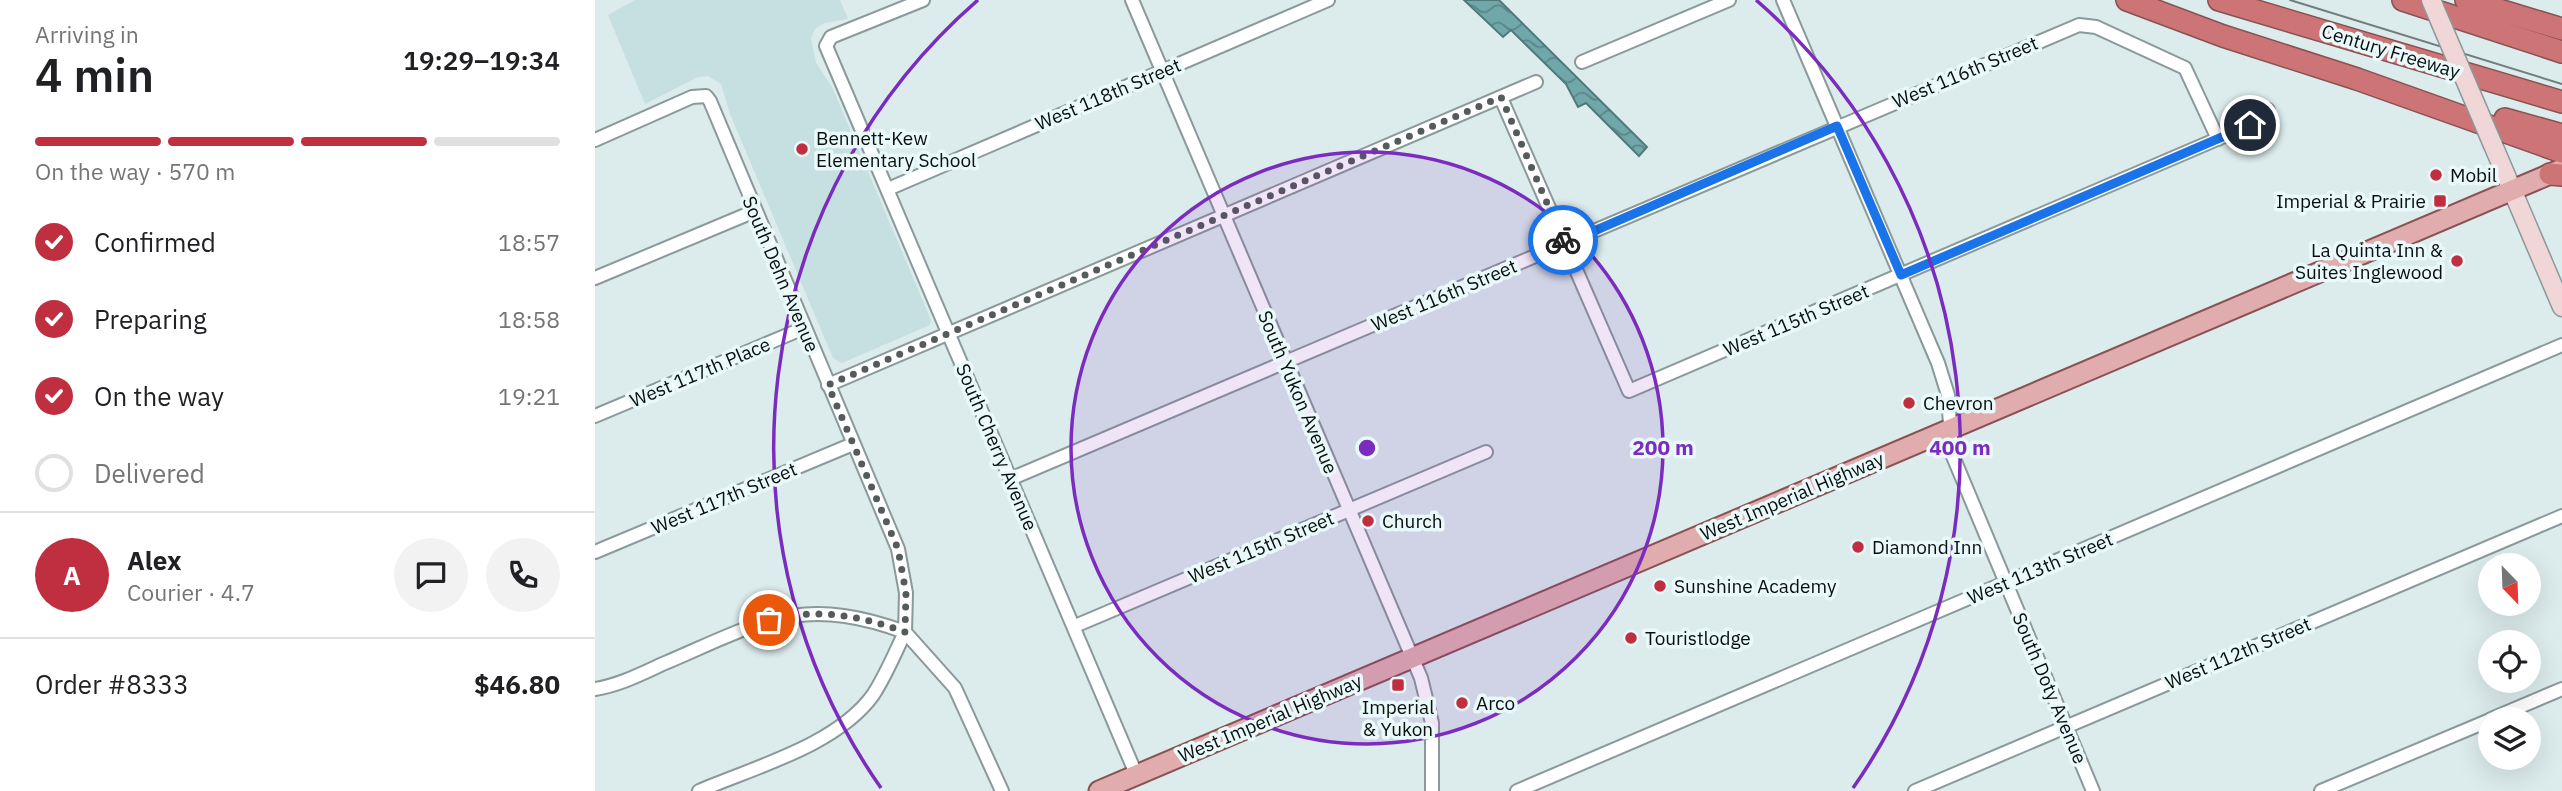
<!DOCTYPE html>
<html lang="en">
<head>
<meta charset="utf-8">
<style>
  body { margin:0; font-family:"IBM Plex Sans",sans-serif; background:#f2f2f2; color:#202124; height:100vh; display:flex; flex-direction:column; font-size:26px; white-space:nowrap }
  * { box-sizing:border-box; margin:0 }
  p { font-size:23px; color:#757577 }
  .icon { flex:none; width:38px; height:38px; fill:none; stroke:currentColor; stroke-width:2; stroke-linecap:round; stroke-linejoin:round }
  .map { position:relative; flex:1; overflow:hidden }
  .panel { display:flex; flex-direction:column; background:#fff; width:595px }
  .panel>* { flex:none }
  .needle { width:46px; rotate:157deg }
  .tools { position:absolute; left:1883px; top:553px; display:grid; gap:14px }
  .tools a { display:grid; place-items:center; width:63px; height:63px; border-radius:50%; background:#fff; box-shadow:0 7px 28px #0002; font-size:35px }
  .pin { position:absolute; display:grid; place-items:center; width:60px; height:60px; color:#fff; margin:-30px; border:4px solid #fff; border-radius:50%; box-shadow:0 2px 7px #0007 }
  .courier { position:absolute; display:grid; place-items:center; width:70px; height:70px; margin:-35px; border:5px solid #1a73e8; border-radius:50%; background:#fff; color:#222; box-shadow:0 2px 9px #0007 }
  .headline em { font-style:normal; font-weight:600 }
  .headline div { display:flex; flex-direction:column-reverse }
  .headline { display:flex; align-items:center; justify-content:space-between; height:119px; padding:0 35px }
  h1 { font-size:46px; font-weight:600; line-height:52px }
  .bar { display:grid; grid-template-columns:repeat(4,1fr); gap:10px 7px; align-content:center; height:84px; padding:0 35px }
  .bar i { height:9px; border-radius:5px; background:#e0e0e0 }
  .bar .on { background:#bf2f40 }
  .bar p { grid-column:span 4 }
  .line { display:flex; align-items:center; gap:18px; padding:0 35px; border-top:2px solid #e0e0e0 }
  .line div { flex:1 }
  .round { display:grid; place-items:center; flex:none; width:74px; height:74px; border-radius:37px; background:#f2f2f2 }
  ol { padding:0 35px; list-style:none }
  li { display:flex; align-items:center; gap:21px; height:77px }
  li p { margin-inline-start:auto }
  li .icon { padding:7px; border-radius:50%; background:#bf2f40; color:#fff; stroke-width:4 }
  li:last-child { color:#757577 }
  li i { width:38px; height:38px; border:4px solid #e0e0e0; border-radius:50% }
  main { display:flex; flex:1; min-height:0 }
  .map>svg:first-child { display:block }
</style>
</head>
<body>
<main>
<section class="panel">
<div class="headline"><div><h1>4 min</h1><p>Arriving in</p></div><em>19:29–19:34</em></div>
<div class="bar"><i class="on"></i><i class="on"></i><i class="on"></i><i></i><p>On the way · 570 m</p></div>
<ol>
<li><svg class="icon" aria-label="check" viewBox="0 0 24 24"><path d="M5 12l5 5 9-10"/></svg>Confirmed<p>18:57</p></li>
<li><svg class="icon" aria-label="check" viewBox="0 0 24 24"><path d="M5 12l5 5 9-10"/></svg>Preparing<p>18:58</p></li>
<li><svg class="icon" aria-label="check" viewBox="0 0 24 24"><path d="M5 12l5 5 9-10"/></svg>On the way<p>19:21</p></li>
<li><i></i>Delivered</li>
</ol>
<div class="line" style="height:126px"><b class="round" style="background:#bf2f40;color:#fff">A</b><div><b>Alex</b><p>Courier · 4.7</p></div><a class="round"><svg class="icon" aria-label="chat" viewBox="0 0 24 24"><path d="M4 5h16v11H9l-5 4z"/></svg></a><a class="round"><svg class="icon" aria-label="phone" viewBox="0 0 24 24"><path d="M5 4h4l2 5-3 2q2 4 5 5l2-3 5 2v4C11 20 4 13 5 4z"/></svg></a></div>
<div class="line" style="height:91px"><div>Order #8333</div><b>$46.80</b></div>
</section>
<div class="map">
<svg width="1967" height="791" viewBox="0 0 1967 791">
  <defs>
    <pattern id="water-waves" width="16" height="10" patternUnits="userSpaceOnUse" patternTransform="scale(1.75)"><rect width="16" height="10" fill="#70a7a9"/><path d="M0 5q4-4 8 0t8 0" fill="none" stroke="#5a8688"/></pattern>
  </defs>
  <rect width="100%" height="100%" fill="#dcebec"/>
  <polygon fill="#c6dfe0" points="40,0 245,0 253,19 229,23 220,29 216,38 221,63 237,87 336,320 335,325 247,363 238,358 135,114 126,84 113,76 103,77 50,104 13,15"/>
  <polygon fill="url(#water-waves)" stroke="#51797a" stroke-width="2" points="869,0 904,0 1052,147 1044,156 991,103 983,107 971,84 916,30 908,37"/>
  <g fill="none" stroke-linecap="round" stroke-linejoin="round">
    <g stroke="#8a9999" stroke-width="16">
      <g id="street">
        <polyline points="328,0 236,37 231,46 541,774"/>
        <polyline points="537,0 826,678 837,723 837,791"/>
        <polyline points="1188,0 1343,363 1353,395 1357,454 1498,791"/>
        <polyline points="987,62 1134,0"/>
        <polyline points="906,98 1034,391 1655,125 1673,110"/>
        <polyline points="0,140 97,97 111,96 115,101 303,549 311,593 310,632 360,688 407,791"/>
        <polyline points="293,189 733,0"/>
        <polyline points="0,278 160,211"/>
        <polyline points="233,385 941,82"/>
        <polyline points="0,416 209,328"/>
        <polyline points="415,479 1484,25 1501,27 1590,68 1623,139"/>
        <polyline points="0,552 258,444"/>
        <polyline points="480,626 891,452"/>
        <path d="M0 689C25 685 48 673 70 663 166 622 205 594 310 632"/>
        <polyline points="1896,719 1967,689"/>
        <path d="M104 791C160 767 242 745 278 695 291 675 300 653 310 632"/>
        <polyline points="922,791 1967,345"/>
        <polyline points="1320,791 1967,516"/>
        <polyline points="1726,791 1895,720"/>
      </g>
    </g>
    <g stroke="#8a9999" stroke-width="21">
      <polyline id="secondary" points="1898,145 1967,307"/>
    </g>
    <g stroke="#885152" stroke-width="23">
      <polyline id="primary" points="504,791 1967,169"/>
    </g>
    <g stroke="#885152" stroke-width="24">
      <g id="highway">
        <polyline points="1532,0 1628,36 1762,79 1967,152"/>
        <polyline points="1624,0 1967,102"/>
        <polyline points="1808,0 1967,52"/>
        <polyline points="1871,0 1967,29"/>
        <polyline points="1910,119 1967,135"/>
        <polyline points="1955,174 1967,175"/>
      </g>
    </g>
    <use href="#street" stroke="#fff" stroke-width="12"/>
    <use href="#secondary" stroke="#f0d6d6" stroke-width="18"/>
    <use href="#primary" stroke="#e1acad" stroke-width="19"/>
    <use href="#highway" stroke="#cd7576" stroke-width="21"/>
    <polyline stroke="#727c7c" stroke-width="2" points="1695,0 1967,84"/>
    <g stroke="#8a9999" stroke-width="21" stroke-linecap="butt">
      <polyline id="secondary-bridge" points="1836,0 1898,145"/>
    </g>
    <use href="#secondary-bridge" stroke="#f0d6d6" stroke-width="18"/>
  </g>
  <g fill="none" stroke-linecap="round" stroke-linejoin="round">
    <path stroke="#535b5c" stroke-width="7" stroke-dasharray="0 12.6" d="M174 620C222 608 264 615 310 632L311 593 303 549 233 385 906 97 968 240"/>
    <polyline stroke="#1a73e8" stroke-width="9" points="968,240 969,244 1242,126 1306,275 1655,125"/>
  </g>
  <circle cx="772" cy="448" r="296" fill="#7b2cbf" fill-opacity=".12"/>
  <g fill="none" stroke="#7b2cbf" stroke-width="3.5">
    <circle cx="772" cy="448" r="296"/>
    <path d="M286 788A593 593 0 0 1 383 0M1161 0A593 593 0 0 1 1258 788"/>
  </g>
  <g fill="#bf2f40" stroke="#e9f9f9" stroke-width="2.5">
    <circle cx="207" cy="149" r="7"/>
    <circle cx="1841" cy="175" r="7"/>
    <rect x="1838" y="194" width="14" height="14" rx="3.5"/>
    <circle cx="1862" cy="261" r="7"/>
    <circle cx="1314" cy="403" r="7"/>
    <circle cx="773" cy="521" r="7"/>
    <circle cx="1263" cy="547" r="7"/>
    <circle cx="1065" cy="586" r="7"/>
    <circle cx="1036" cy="638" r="7"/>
    <rect x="796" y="678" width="14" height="14" rx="3.5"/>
    <circle cx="867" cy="703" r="7"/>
  </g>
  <g text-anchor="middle" stroke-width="7" stroke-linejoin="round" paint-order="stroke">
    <g font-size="19" fill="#090e0e" stroke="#e9f9f9">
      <text transform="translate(1796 51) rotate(17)" y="7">Century Freeway</text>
      <text transform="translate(1370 72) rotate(-23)" y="7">West 116th Street</text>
      <text transform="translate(513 94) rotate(-23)" y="7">West 118th Street</text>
      <text transform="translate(186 274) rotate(67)" y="7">South Dehn Avenue</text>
      <text transform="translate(849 295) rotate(-23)" y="7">West 116th Street</text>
      <text transform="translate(1201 320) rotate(-23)" y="7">West 115th Street</text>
      <text transform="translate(105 372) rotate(-23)" y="7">West 117th Place</text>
      <text transform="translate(703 392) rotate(67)" y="7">South Yukon Avenue</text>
      <text transform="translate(402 447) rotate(67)" y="7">South Cherry Avenue</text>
      <text transform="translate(1197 496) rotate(-23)" y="7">West Imperial Highway</text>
      <text transform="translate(129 498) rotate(-23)" y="7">West 117th Street</text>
      <text transform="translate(666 547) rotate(-23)" y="7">West 115th Street</text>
      <text transform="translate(1445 568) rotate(-23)" y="7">West 113th Street</text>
      <text transform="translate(1643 653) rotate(-23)" y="7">West 112th Street</text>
      <text transform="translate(1455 688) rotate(67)" y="7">South Doty Avenue</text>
      <text transform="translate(675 718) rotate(-23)" y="7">West Imperial Highway</text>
    </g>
    <g font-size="19" fill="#090e0e" stroke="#e9f9f9" text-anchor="start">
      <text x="221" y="145">Bennett-Kew<tspan x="221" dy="22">Elementary School</tspan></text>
      <text x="1855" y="182">Mobil</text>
      <text x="1831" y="208" text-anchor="end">Imperial &amp; Prairie</text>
      <text x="1848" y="257" text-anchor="end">La Quinta Inn &amp;<tspan x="1848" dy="22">Suites Inglewood</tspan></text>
      <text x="1328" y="410">Chevron</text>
      <text x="787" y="528">Church</text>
      <text x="1277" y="554">Diamond Inn</text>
      <text x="1079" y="593">Sunshine Academy</text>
      <text x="1050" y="645">Touristlodge</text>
      <text x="881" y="710">Arco</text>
      <text x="803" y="714" text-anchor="middle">Imperial<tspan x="803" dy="22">&amp; Yukon</tspan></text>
    </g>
  </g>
  <circle cx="772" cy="448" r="10" fill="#7b2cbf" stroke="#e9f9f9" stroke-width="3.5"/>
  <g font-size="21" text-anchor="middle" font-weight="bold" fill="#7b2cbf" stroke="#e9f9f9" stroke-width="7" stroke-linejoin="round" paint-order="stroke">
    <text x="1068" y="455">200 m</text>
    <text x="1365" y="455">400 m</text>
  </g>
</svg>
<div class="tools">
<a><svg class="needle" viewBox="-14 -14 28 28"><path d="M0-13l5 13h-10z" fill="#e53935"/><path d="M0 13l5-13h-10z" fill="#757577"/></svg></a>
<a><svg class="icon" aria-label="locate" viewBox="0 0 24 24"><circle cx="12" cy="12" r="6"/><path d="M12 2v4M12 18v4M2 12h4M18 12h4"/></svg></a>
<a><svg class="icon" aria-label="layers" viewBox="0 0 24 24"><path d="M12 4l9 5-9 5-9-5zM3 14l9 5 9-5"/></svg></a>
</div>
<div class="pin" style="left:174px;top:620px;background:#ea580c"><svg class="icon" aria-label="bag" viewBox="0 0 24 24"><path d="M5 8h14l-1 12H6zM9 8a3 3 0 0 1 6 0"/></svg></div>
<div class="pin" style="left:1655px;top:125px;background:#1f2937"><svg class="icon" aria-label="home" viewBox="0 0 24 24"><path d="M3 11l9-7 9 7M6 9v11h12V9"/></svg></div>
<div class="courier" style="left:968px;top:240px"><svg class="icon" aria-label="bike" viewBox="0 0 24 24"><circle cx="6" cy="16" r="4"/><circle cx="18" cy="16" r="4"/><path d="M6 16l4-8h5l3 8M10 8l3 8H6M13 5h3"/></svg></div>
</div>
</main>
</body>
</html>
